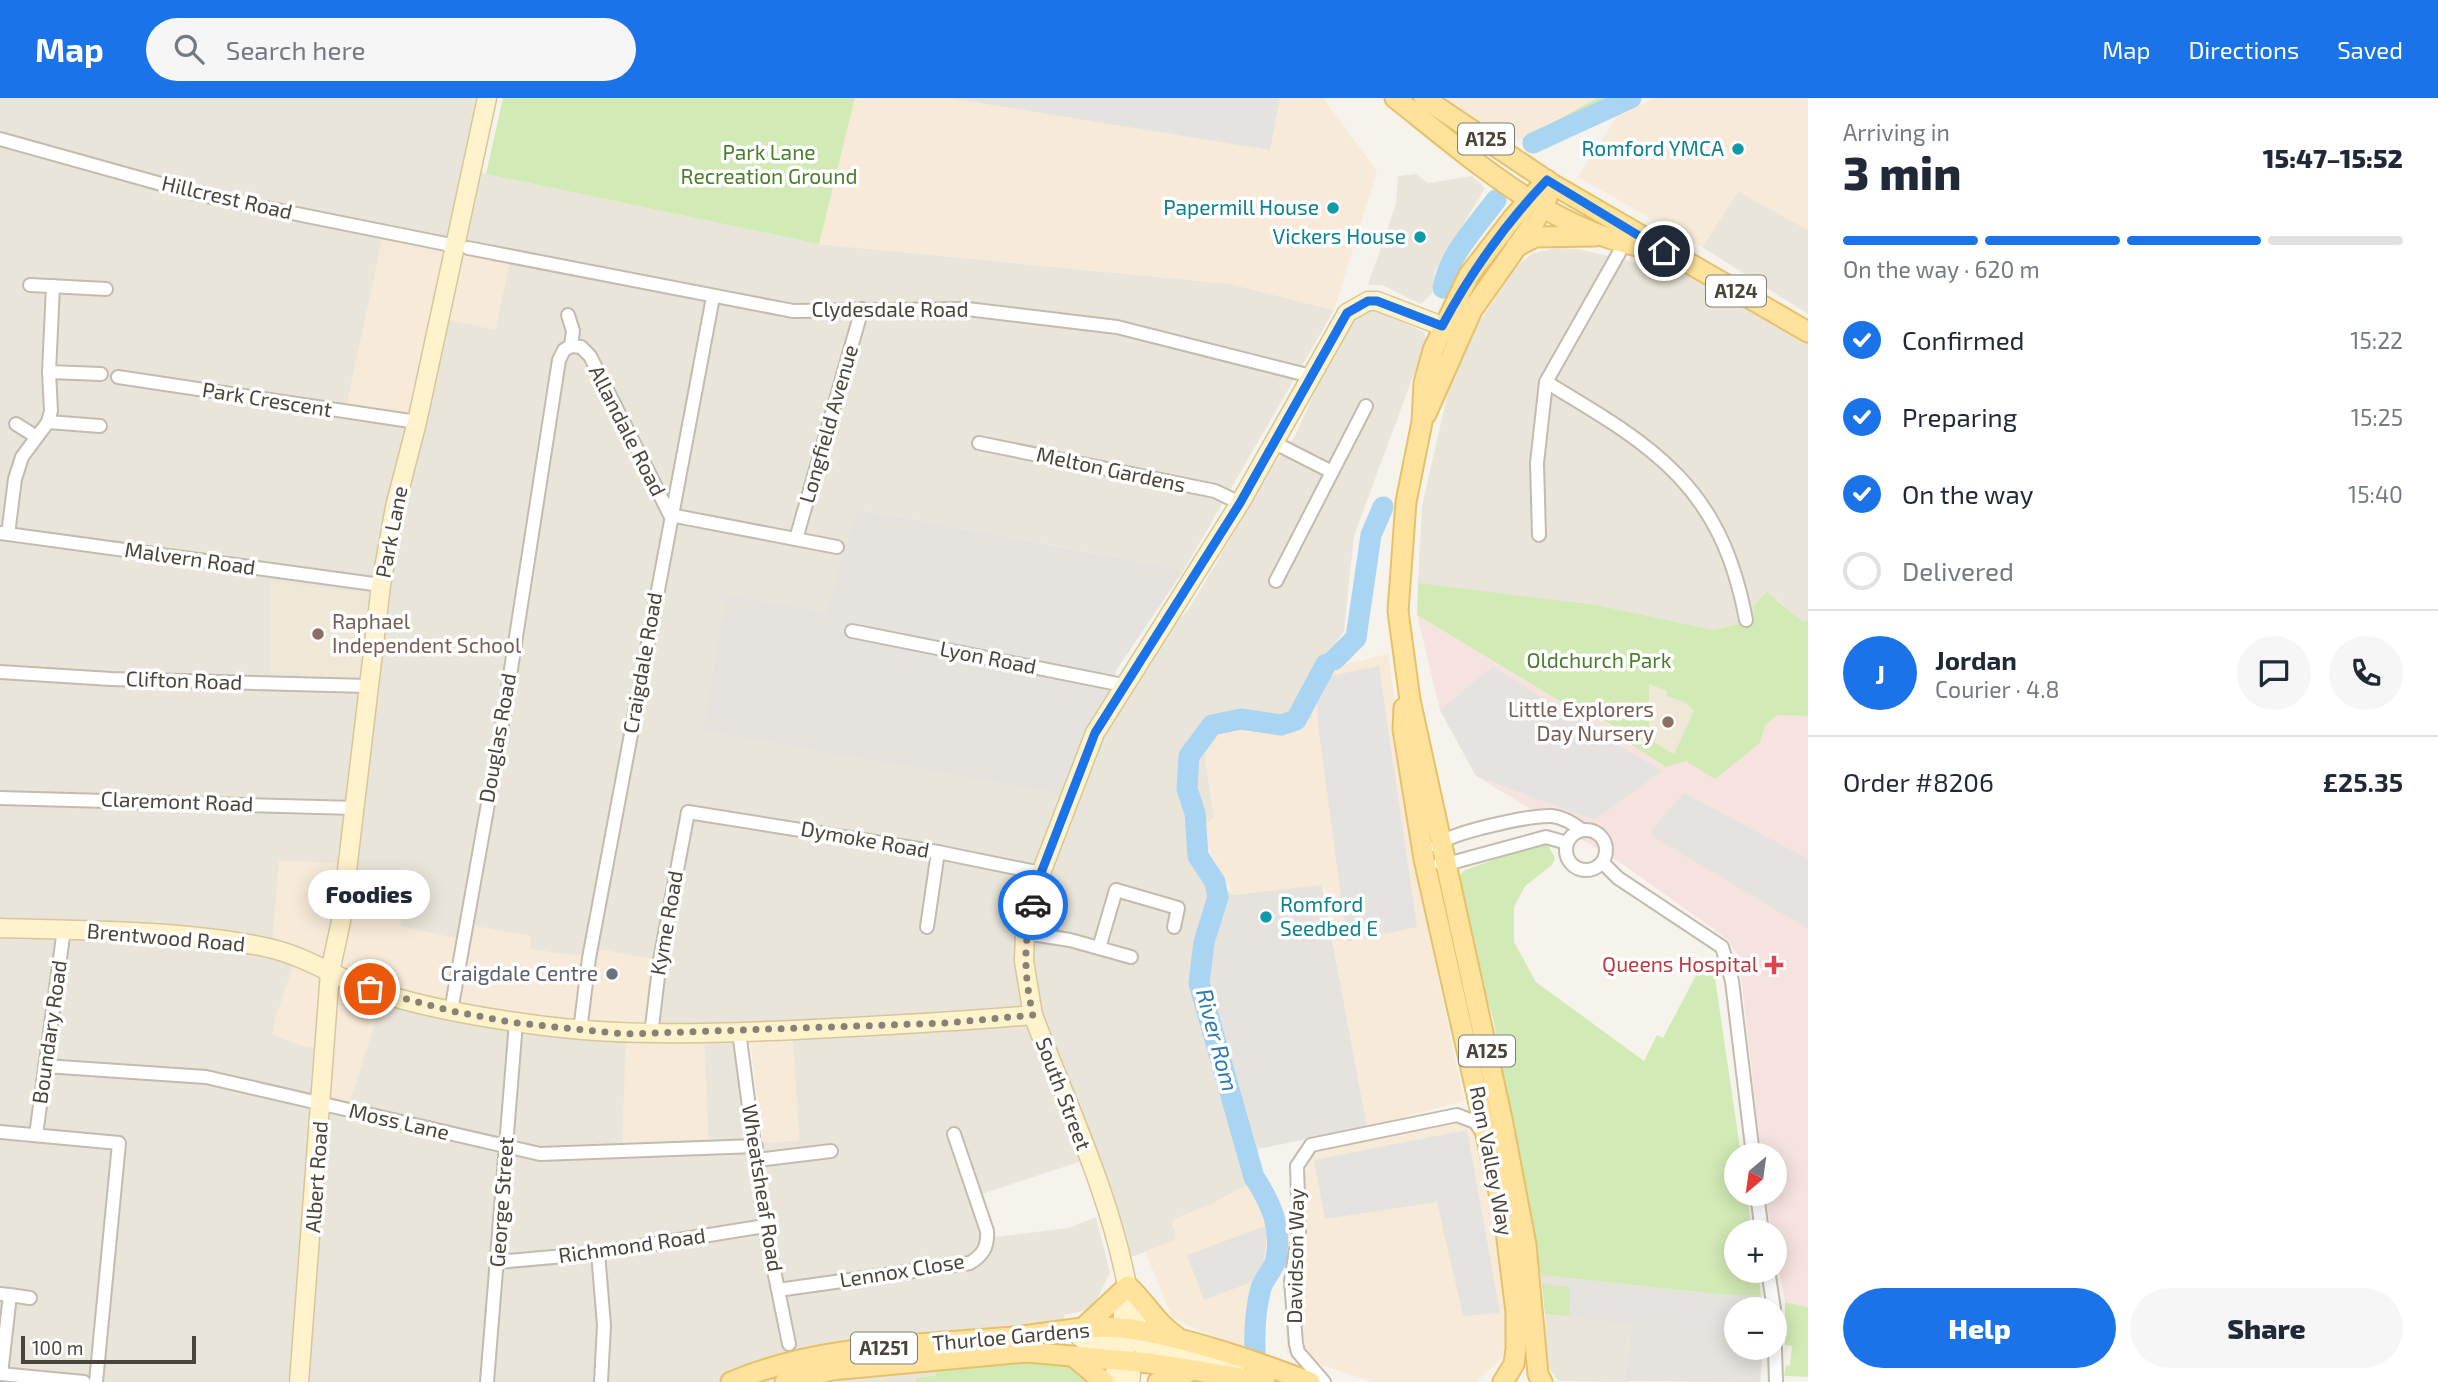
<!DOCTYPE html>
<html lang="en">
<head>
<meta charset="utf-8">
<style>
  body { margin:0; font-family:"Exo 2",sans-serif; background:#f6f6f7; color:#1f2937; height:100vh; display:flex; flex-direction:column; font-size:26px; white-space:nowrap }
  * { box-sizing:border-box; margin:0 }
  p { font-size:23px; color:#747a83 }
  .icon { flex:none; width:38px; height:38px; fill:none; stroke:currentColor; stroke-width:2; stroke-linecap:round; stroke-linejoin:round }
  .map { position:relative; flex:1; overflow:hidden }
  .details { display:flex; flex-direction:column; background:#fff; width:630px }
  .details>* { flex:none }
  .needle { width:46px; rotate:209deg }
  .fabs { position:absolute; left:1724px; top:1045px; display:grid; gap:14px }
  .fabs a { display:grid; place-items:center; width:63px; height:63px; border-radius:50%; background:#fff; box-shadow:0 4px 18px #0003; font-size:35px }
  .scale { position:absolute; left:21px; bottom:18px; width:175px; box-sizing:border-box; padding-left:7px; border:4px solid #4b4439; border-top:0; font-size:19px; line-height:24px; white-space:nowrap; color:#4b4439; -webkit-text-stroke:5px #fff; paint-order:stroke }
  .pin { position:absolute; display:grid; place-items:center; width:60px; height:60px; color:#fff; margin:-30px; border:4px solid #fff; border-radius:50%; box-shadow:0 2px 7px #0007 }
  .courier { position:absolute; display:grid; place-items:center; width:70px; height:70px; margin:-35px; border:5px solid #1a73e8; border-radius:50%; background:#fff; color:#222; box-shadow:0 2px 9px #0007 }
  .bubble { position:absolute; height:49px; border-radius:24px; background:#fff; box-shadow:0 4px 18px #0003; font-size:23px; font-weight:800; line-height:49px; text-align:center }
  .headline em { font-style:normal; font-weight:800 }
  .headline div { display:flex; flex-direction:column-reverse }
  .headline { display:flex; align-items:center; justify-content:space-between; height:119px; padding:0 35px }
  h1 { font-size:46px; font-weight:800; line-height:52px }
  .bar { display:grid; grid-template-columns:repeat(4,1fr); gap:10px 7px; align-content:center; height:84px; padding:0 35px }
  .bar i { height:9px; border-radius:5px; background:#e0e1e3 }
  .bar .selected { background:#1a73e8 }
  .bar p { grid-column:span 4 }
  .line { display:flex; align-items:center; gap:18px; padding:0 35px; border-top:2px solid #e0e1e3 }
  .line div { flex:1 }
  .round { display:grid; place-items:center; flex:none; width:74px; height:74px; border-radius:37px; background:#f6f6f7 }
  ol { padding:0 35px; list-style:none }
  li { display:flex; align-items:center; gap:21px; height:77px }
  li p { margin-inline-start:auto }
  li .icon { padding:7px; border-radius:50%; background:#1a73e8; color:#fff; stroke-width:4 }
  li:last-child { color:#747a83 }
  li i { width:38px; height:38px; border:4px solid #e0e1e3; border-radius:50% }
  .primary-button { display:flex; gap:14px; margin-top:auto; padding:14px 35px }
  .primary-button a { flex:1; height:80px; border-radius:42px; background:#1a73e8; color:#fff; font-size:28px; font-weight:800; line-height:80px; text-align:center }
  .primary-button a+a { background:#f6f6f7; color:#1f2937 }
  header { display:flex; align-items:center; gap:42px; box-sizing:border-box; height:98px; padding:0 35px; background:#1a73e8; color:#fff }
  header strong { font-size:33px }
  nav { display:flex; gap:38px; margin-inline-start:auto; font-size:24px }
  .search { width:490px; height:63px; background:#f6f6f7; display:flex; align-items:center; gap:18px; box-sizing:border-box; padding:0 24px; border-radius:38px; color:#747a83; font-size:26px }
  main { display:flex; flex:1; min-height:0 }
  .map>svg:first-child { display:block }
</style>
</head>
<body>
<header>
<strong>Map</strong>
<div class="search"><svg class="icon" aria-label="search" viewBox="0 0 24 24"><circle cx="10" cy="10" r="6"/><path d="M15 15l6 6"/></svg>Search here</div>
<nav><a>Map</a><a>Directions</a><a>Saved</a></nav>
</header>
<main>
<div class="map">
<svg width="1808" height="1284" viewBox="0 0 1808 1284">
  <rect width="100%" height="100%" fill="#f6f3ec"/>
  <g fill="#eae5da" fill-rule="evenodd">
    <path d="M0 0H478L462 70 486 76 819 146 1231 186 1334 212 1184 472 858 411 826 514 727 497 1070 697 1123 587 1190 509 1276 364 1295 338 1320 282 1350 228 1363 215 1373 213 1383 215 1424 234 1426 243 1354 438 1344 533 1316 573 1312 621 1202 638 1214 720 1199 734 1227 792 1212 833 1206 876 1258 1051 1252 1084 1214 1105 1175 1121 1172 1126 1177 1137 1174 1143 1131 1159 1051 960 1088 1061 982 1096 996 1139 1068 1130 1096 1119 1110 1175 1092 1211 1064 1217 1067 1284H0ZM403 809 400 828 462 842 531 838 529 851 577 858 604 852 651 937 384 896 273 937 276 919 297 859ZM792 932 799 1042 755 1046 739 934Z"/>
    <polygon points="1416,76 1428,85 1472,78 1485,90 1435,173 1432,195 1421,206 1382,187 1368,187 1396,106 1398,78"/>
    <polygon points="1738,93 1808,132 1808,216 1702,149"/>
    <polygon points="1557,150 1578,151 1641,166 1664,153 1808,235 1808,523 1803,525 1777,501 1755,522 1713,532 1418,485 1422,408 1448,294 1465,245 1517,168 1533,155"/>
    <polygon points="1545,1216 1632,1225 1624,1282 1631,1284 1559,1283 1546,1267"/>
  </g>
  <g fill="#f7ead8">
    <polygon points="855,0 1323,0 1377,73 1334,212 1230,186 819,146"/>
    <polygon points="1424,0 1597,0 1501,51"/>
    <polygon points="1655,0 1808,0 1808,132 1738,93 1702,149 1578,79 1617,19"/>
    <polygon points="384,133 511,161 495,232 440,220 417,324 345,314"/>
    <polygon points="1388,556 1429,835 1464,1003 1367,1029 1334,850 1334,822 1323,787 1233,797 1199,733 1214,719 1202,638 1312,621 1316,573"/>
    <polygon points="279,763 348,765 344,797 404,809 400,828 462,842 465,826 531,838 529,851 577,858 604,852 660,862 651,930 704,936 709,1049 622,1055 626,936 384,896 349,1007 323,1000 326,951 305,949 273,937 276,919 296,859 272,850"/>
    <polygon points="793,941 799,1042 763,1045 750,944"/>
    <polygon points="1460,1025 1478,1034 1508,1214 1503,1259 1476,1284 1373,1284 1287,1255 1284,1152 1291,1116 1314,1051"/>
    <polygon points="1252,1084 1272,1126 1266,1170 1254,1186 1247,1249 1200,1233 1172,1219 1145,1153 1174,1143 1177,1137 1172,1125 1174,1121 1214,1105"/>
  </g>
  <g fill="#e6e2dd">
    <polygon points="857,411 1184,472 1117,571 1070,697 703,632 727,497 826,514"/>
    <polygon points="1322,787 1367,1029 1258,1051 1206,876 1212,833 1227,792 1233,797"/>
    <polygon points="1541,1177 1726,1197 1761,1197 1762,1211 1736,1211 1736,1250 1763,1250 1760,1284 1624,1283 1632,1226 1545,1216"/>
  </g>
  <g fill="#efe8d6">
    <polygon points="270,483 373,496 362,580 269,576"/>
    <polygon points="1649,585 1667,593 1667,598 1686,605 1695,613 1674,656 1649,641"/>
  </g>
  <polygon fill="#f6e3e0" points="1417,517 1591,622 1595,618 1673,665 1760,645 1765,628 1777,617 1808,618 1808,1209 1785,1204 1765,1096 1774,1096 1774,1057 1761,1057 1739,859 1727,841 1624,767 1476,678 1440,612"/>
  <g fill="#d2eab5" fill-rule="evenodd">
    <polygon points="503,0 855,0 819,146 486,76"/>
    <polygon points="1597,0 1618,0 1528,45 1522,41"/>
    <path d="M1418 485 1595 507 1713 532 1755 522 1753 508 1767 494 1803 524 1808 523V618L1777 617 1765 628 1760 645 1715 681 1686 663 1666 669 1622 640 1623 634 1596 618 1591 622 1417 517ZM1649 586 1667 593V598L1686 605 1694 613 1674 656 1649 641Z"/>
    <polygon points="1548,747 1555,760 1552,767 1525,788 1514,809 1514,844 1536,884 1644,963 1657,937 1663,940 1702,866 1714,874 1741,1057 1736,1057 1736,1096 1747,1096 1752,1134 1736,1134 1736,1172 1758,1173 1761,1197 1726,1197 1541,1177 1493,920 1475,860 1459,778 1465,772 1527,750"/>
    <polygon points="1542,1186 1570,1189 1569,1218 1545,1216"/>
    <polygon points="1785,1204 1808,1209 1808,1279 1784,1278 1786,1267 1790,1268 1792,1248 1785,1247"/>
    <path d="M1012 1261C1046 1262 1067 1261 1095 1284H916V1280L936 1278V1268Z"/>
  </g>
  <g fill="#e5e3e0">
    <polygon points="949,0 1280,0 1270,52"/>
    <polygon points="1379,568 1417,829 1347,844 1319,634 1315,581"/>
    <polygon points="1493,568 1566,615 1662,673 1594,722 1476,678 1440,612"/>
    <polygon points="1684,695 1808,761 1808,831 1652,738 1652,731"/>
    <polygon points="1467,1032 1500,1215 1463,1218 1437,1104 1325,1121 1314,1062"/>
    <polygon points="1268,1127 1263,1168 1249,1185 1204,1202 1187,1157"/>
    <polygon points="1570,1189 1762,1206 1762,1211 1736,1211 1736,1233 1569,1218"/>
  </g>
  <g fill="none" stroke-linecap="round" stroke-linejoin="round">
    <g stroke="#a9d4f2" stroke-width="21">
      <polyline points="1533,45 1631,0"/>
      <path d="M1443 190C1449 156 1476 129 1496 102"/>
      <polyline points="1334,562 1356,540 1371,437 1383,409"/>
      <path d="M1257 1282C1254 1253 1253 1219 1261 1190 1264 1180 1274 1171 1276 1161 1282 1129 1271 1105 1254 1079L1199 885 1204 844 1218 799 1215 784 1198 758 1195 715 1187 691 1189 658 1212 627 1241 621 1281 627 1296 622 1326 566"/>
    </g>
    <g stroke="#c2bbae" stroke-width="16">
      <g id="street">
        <polyline points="0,41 197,96 456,148"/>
        <polyline points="468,150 793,213 967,211 1117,229 1311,278"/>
        <polyline points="30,187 106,191"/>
        <polyline points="568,217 573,233 571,248"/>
        <polyline points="571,248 581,249 590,258 670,417 837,449"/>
        <polyline points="49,274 101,276"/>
        <polyline points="118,279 417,324"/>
        <path d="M1546 284C1655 349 1721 388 1746 522"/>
        <polyline points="48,324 100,328"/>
        <polyline points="16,326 35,338"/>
        <polyline points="979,345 1215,393 1240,405"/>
        <polyline points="1275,345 1332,374"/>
        <polyline points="0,435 381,487"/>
        <polyline points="8,436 15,381 22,359 48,324 51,313 49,274 53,188"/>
        <polyline points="1539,437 1537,365 1546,284 1619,155 1624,139"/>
        <polyline points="796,441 862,211"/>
        <polyline points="1276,483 1366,308"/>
        <polyline points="852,533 1123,587"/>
        <polyline points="0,574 111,581 368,588"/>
        <polyline points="0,700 355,710"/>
        <circle cx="1586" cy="752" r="20"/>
        <path d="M1436 748C1450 734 1532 717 1552 718 1562 719 1574 726 1582 732"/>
        <polyline points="1440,765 1447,766 1546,739 1567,745"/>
        <polyline points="1603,765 1618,780 1722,849 1732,883 1753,1057"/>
        <polyline points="927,829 938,754"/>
        <polyline points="1025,835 1070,842 1131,859"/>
        <polyline points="1099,850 1116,792 1178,810 1174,829"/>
        <polyline points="451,913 504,616 559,262 564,252 571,248"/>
        <polyline points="580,933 589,860 713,199"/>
        <polyline points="739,934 765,1128 789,1246"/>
        <polyline points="651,937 660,862 688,714 938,754 1041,775"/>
        <polyline points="45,968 206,979 540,1056 756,1048"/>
        <polyline points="0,1034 119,1045 96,1284"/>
        <polyline points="36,1037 64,831"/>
        <polyline points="757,1062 831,1053"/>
        <polyline points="1757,1096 1762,1134"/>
        <polyline points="598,1155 604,1227 601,1284"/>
        <polyline points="498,1164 598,1155 765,1128"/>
        <polyline points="1768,1172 1774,1211"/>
        <path d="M778 1192 970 1165C983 1157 988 1149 987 1133L954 1036"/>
        <polyline points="0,1196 10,1197 1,1276"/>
        <polyline points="10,1197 30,1200"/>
        <polyline points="1774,1221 1776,1284"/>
        <polyline points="0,1276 84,1284"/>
        <polyline points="487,1284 516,924"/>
        <polyline points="1324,1284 1298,1254 1296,1246 1291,1183 1299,1134 1297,1068 1311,1047 1457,1017 1475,1024 1483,1035"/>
      </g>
    </g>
    <g stroke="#d6c79b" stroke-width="21">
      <g id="secondary">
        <path d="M0 830C84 832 188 832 269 850 305 858 337 880 371 892 418 908 467 917 516 924 610 939 701 936 795 932 875 928 954 924 1033 917"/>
        <path d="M1129 1202C1114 1225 1129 1232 1144 1250L1202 1261 1237 1276"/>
        <polyline points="1073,1233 1085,1243 1111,1245 1131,1277 1130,1284"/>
        <polyline points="299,1284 330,874 341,823 381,487 395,409 417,324 487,0"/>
        <path d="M1116 1284 1115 1274 1124 1263 1128 1231 1137 1224C1138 1214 1130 1209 1129 1199 1113 1102 1068 1009 1033 917L1024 863 1025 835 1041 775 1095 635 1240 405 1347 215 1368 203H1377L1442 228"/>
      </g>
    </g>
    <g stroke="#e6c16a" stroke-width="23">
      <g id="primary">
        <path d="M1395 0C1471 60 1554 136 1653 151"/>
        <polyline points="1424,0 1552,86 1808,234"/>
        <polyline points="1516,149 1535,139 1595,138"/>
        <polyline points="1426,316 1472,212 1535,123 1547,100"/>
        <polyline points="1404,610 1403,631 1424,761 1504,1117 1516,1214 1516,1251 1514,1266 1503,1284"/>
        <path d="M1082 1231 1128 1188C1146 1205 1156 1225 1177 1239"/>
        <polyline points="1075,1260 1104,1284"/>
        <path d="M731 1284C819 1246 920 1247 1014 1239 1051 1235 1094 1225 1131 1231 1192 1241 1252 1262 1310 1284"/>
        <polyline points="785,1284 831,1272 1027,1254 1149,1265 1265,1284"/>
        <polyline points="1158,1284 1189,1274"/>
        <polyline points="1542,1284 1538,1276 1526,1147 1502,1021 1410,602 1398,513 1406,404 1422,324 1424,285 1433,252 1469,177 1513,120 1547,82"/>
      </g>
    </g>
    <use href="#street" stroke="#fff" stroke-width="12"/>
    <use href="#secondary" stroke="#fff3cd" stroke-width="18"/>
    <use href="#primary" stroke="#ffe39c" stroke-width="19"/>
  </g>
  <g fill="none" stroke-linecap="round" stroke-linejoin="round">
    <path stroke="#878178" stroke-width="7" stroke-dasharray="0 12.6" d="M370 891 451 913 516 925 626 936 946 925 1033 917C1024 878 1023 846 1033 807"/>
    <path stroke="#1a73e8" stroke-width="9" d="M1033 807 1041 775 1095 635 1240 405 1347 215 1368 203H1377L1442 228C1471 174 1504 127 1547 82L1664 153"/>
  </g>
  <g fill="#0f9aa8" stroke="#fff" stroke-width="2.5">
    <circle cx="1738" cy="51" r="7"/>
    <circle cx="1333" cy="110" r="7"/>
    <circle cx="1420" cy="139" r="7"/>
    <circle cx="1266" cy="819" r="7"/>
  </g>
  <g fill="#8d6e63" stroke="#fff" stroke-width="2.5">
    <circle cx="318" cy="536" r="7"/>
    <circle cx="1668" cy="624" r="7"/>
  </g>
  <path fill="#e0444e" stroke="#fff" stroke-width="2.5" d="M1770.5 856.5h7v7h7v7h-7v7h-7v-7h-7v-7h7z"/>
  <circle fill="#6b7280" stroke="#fff" stroke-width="2.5" cx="612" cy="876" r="7"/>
  <g text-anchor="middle" stroke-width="7" stroke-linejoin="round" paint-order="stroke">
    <g fill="#fff" stroke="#817c74" stroke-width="2">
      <rect x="1458" y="25.5" width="56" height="31" rx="5"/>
      <rect x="1706" y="177.5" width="60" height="31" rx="5"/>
      <rect x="1459" y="937.5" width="56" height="31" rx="5"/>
      <rect x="851" y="1234.5" width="66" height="31" rx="5"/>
    </g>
    <g font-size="19" font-weight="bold" fill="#4b4439">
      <text x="1486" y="48">A125</text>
      <text x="1736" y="200">A124</text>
      <text x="1487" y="960">A125</text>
      <text x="884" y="1257">A1251</text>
    </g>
    <g font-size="21" fill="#0d838f" stroke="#fff" text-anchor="end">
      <text x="1724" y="58">Romford YMCA</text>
      <text x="1319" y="117">Papermill House</text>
      <text x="1406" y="146">Vickers House</text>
      <text x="1280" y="814" text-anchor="start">Romford<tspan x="1280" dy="24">Seedbed E</tspan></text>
    </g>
    <g font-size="21" fill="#4a7f2a" stroke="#fff">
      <text x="769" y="62">Park Lane<tspan x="769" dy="24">Recreation Ground</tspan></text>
      <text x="1599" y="570">Oldchurch Park</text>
    </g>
    <g font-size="21" fill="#4b4439" stroke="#fff">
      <text transform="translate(227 100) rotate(13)" y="7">Hillcrest Road</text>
      <text x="890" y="219">Clydesdale Road</text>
      <text transform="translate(267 302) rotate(9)" y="7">Park Crescent</text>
      <text transform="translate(829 326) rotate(-74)" y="7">Longfield Avenue</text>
      <text transform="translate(627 333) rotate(63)" y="7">Allandale Road</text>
      <text transform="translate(1111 372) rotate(12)" y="7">Melton Gardens</text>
      <text transform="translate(392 434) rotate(-79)" y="7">Park Lane</text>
      <text transform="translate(190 461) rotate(8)" y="7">Malvern Road</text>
      <text transform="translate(988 560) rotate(11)" y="7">Lyon Road</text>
      <text transform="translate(643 565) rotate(-80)" y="7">Craigdale Road</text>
      <text transform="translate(184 583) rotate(2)" y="7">Clifton Road</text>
      <text transform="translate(498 640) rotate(-80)" y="7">Douglas Road</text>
      <text transform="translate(177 704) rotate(2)" y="7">Claremont Road</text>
      <text transform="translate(865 742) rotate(10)" y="7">Dymoke Road</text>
      <text transform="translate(667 825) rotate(-80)" y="7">Kyme Road</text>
      <text transform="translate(166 840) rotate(5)" y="7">Brentwood Road</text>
      <text transform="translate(50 934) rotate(-82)" y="7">Boundary Road</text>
      <text transform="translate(1063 996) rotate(69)" y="7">South Street</text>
      <text transform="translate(399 1024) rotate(13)" y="7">Moss Lane</text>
      <text transform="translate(1491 1063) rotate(79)" y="7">Rom Valley Way</text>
      <text transform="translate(317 1079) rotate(-86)" y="7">Albert Road</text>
      <text transform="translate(762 1090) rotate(81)" y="7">Wheatsheaf Road</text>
      <text transform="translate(502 1104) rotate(-86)" y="7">George Street</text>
      <text transform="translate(632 1148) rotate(-8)" y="7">Richmond Road</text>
      <text transform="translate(1296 1158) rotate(-89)" y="7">Davidson Way</text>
      <text transform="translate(902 1173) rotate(-9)" y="7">Lennox Close</text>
      <text transform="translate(1011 1239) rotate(-5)" y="7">Thurloe Gardens</text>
    </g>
    <g font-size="21" fill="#785e54" stroke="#fff" text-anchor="start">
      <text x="332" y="531">Raphael<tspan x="332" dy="24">Independent School</tspan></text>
      <text x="1654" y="619" text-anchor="end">Little Explorers<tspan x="1654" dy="24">Day Nursery</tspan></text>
    </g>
    <g font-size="21" fill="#be3a42" stroke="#fff" text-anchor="end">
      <text x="1758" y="874">Queens Hospital</text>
    </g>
    <g font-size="21" fill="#5b616d" stroke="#fff" text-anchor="end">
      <text x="598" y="883">Craigdale Centre</text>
    </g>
    <g font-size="23" font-style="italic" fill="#2e7ab2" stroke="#fff">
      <text transform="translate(1217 942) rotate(75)" y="8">River Rom</text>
    </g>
  </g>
</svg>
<div class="fabs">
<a><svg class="needle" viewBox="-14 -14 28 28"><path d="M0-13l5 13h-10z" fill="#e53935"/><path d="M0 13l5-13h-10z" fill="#747a83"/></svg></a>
<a>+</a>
<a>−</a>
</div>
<div class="scale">100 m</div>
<div class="pin" style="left:370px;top:891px;background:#ea580c"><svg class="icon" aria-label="bag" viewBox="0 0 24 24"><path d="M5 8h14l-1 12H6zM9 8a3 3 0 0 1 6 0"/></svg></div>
<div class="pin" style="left:1664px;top:153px;background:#1f2937"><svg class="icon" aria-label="home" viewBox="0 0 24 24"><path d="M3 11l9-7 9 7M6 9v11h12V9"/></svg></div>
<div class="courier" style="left:1033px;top:807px"><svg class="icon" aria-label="car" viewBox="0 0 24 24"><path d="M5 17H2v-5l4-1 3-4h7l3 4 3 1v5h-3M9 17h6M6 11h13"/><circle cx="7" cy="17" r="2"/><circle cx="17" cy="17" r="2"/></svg></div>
<div class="bubble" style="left:308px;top:772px;width:122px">Foodies</div>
</div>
<section class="details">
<div class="headline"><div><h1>3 min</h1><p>Arriving in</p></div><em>15:47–15:52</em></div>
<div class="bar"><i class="selected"></i><i class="selected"></i><i class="selected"></i><i></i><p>On the way · 620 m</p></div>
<ol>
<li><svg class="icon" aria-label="check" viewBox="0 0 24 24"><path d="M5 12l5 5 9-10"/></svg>Confirmed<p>15:22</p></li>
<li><svg class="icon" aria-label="check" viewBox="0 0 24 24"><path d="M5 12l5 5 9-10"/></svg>Preparing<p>15:25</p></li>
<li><svg class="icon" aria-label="check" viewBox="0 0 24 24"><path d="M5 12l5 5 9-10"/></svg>On the way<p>15:40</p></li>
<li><i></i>Delivered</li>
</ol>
<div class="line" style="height:126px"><b class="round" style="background:#1a73e8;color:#fff">J</b><div><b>Jordan</b><p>Courier · 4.8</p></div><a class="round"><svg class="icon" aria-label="chat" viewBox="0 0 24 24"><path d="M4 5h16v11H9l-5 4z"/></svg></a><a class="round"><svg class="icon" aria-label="phone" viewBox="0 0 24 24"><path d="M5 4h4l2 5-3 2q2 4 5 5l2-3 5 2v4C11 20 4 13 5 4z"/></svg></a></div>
<div class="line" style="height:91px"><div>Order #8206</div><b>£25.35</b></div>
<div class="primary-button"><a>Help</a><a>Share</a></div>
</section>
</main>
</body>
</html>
